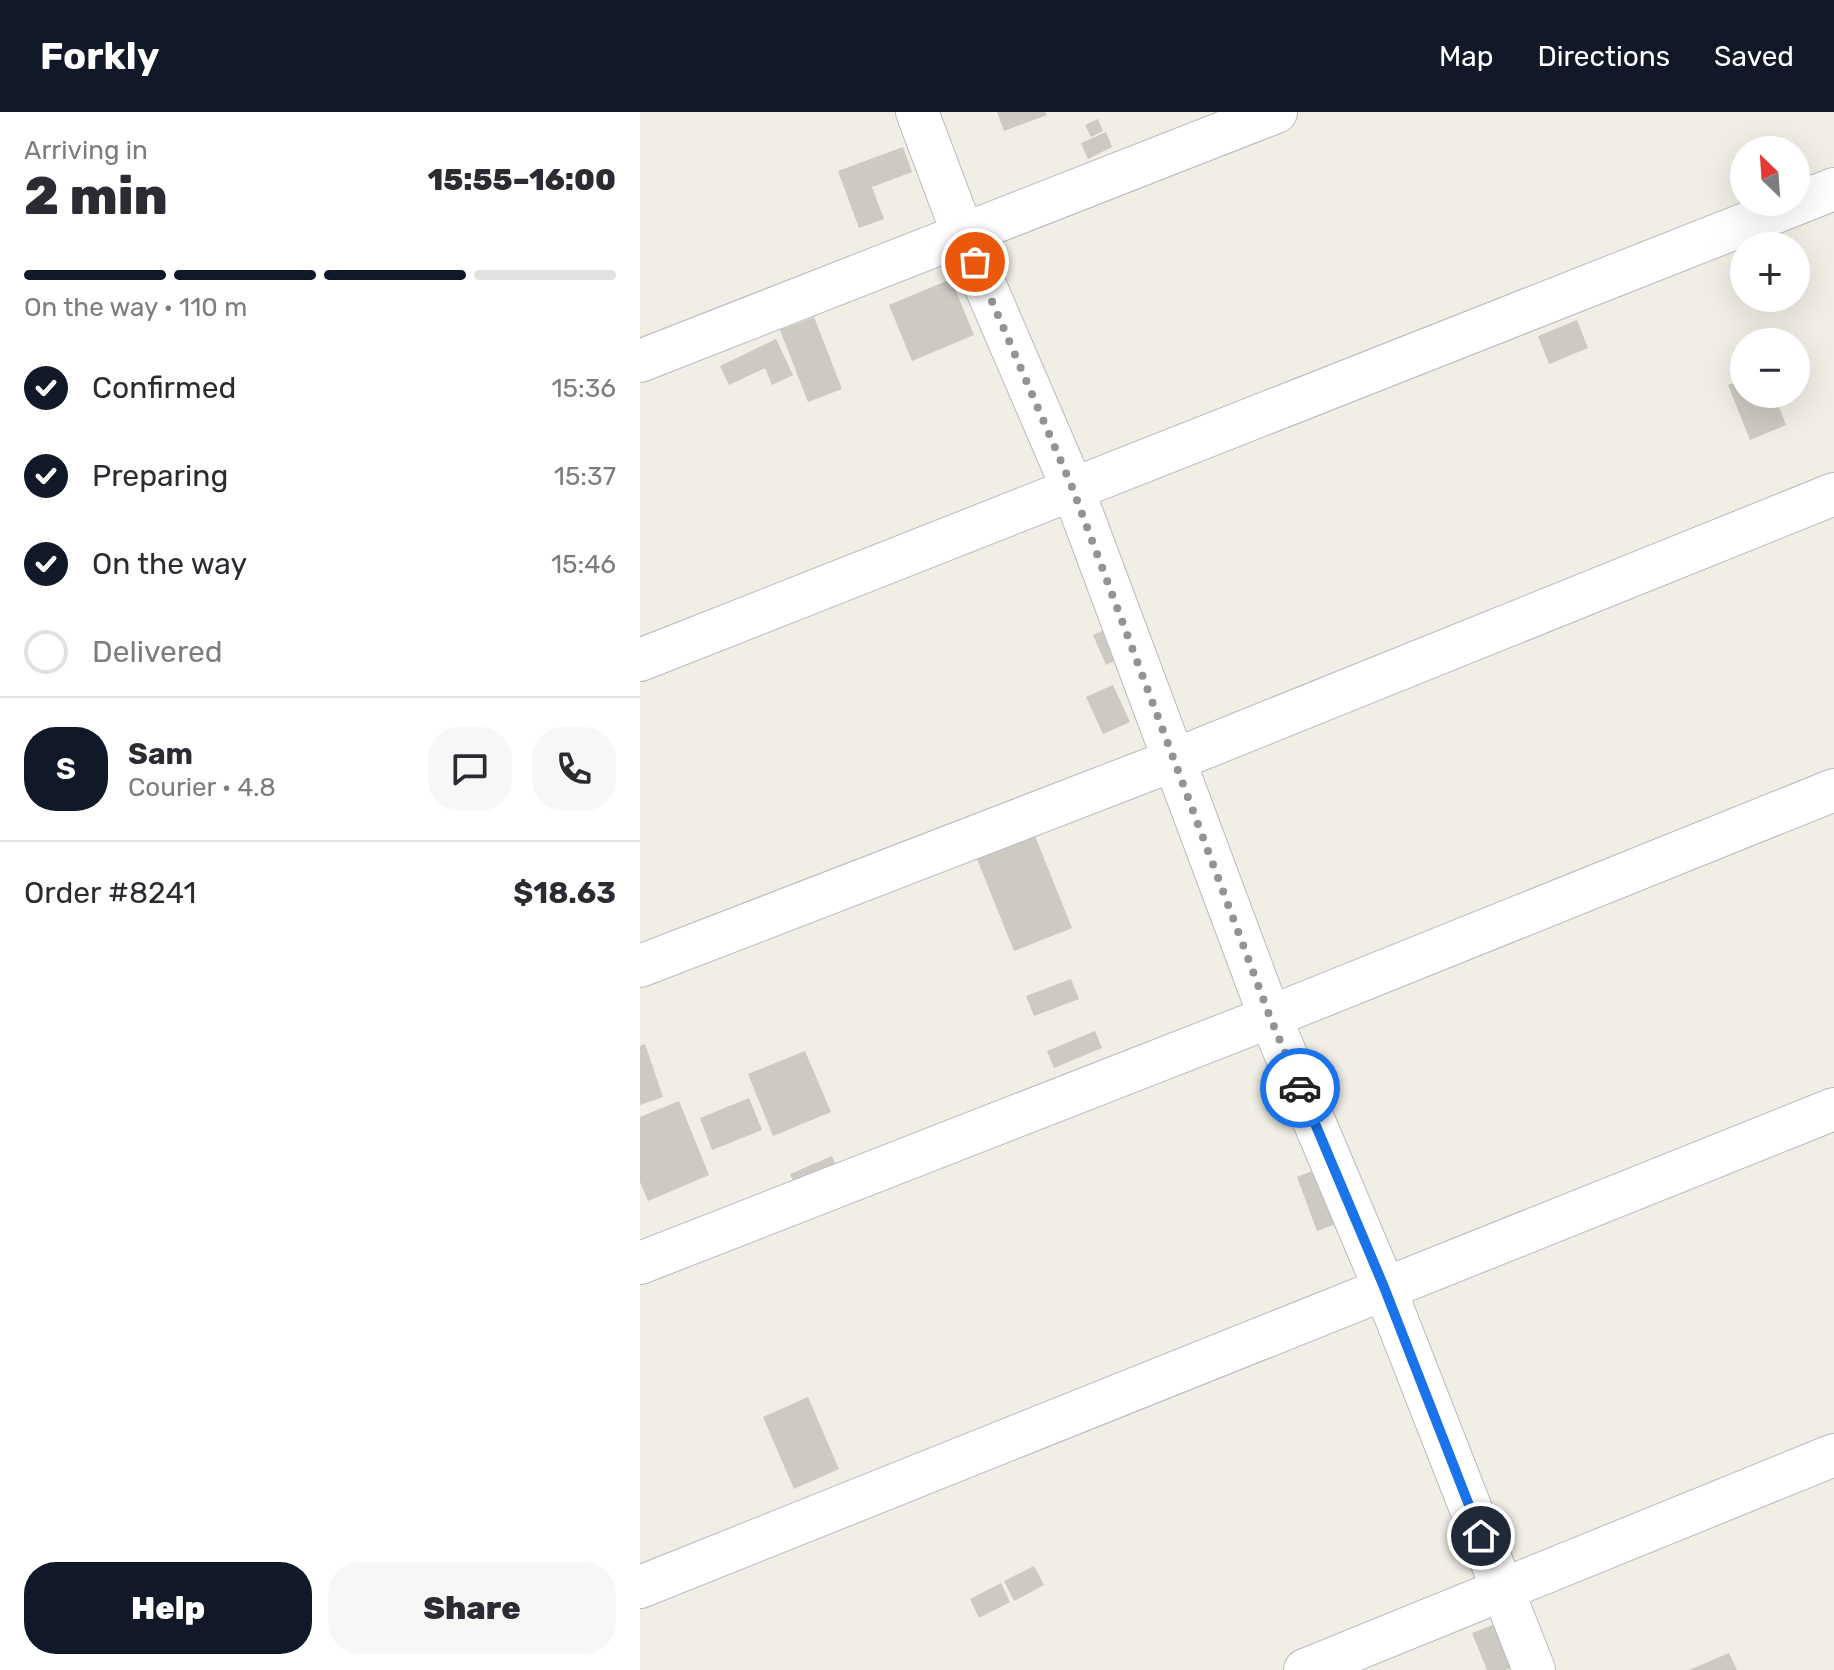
<!DOCTYPE html>
<html lang="en">
<head>
<meta charset="utf-8">
<style>
  body { margin:0; font-family:Rubik,sans-serif; background:#f7f7f7; color:#2b2b33; height:100vh; display:flex; flex-direction:column; font-size:30px; white-space:nowrap }
  * { box-sizing:border-box; margin:0 }
  p { font-size:26px; color:#7c7c81 }
  .icon { flex:none; width:44px; height:44px; fill:none; stroke:currentColor; stroke-width:2; stroke-linecap:round; stroke-linejoin:round }
  .map { position:relative; flex:1; overflow:hidden }
  .details { display:flex; flex-direction:column; background:#fff; width:640px }
  .details>* { flex:none }
  .needle { width:52px; rotate:335deg }
  .buttons { position:absolute; left:1090px; top:24px; display:grid; gap:16px }
  .buttons a { display:grid; place-items:center; width:80px; height:80px; border-radius:50%; background:#fff; box-shadow:0 8px 32px #0002; font-size:40px }
  .pin { position:absolute; display:grid; place-items:center; width:68px; height:68px; color:#fff; margin:-34px; border:4px solid #fff; border-radius:50%; box-shadow:0 2px 8px #0007 }
  .courier { position:absolute; display:grid; place-items:center; width:80px; height:80px; margin:-40px; border:6px solid #1a73e8; border-radius:50%; background:#fff; color:#222; box-shadow:0 2px 10px #0007 }
  .summary em { font-style:normal; font-weight:800 }
  .summary div { display:flex; flex-direction:column-reverse }
  .summary { display:flex; align-items:center; justify-content:space-between; height:136px; padding:0 24px }
  h1 { font-size:52px; font-weight:800; line-height:60px }
  .bar { display:grid; grid-template-columns:repeat(4,1fr); gap:12px 8px; align-content:center; height:96px; padding:0 24px }
  .bar i { height:10px; border-radius:6px; background:#e1e1e2 }
  .bar .on { background:#111827 }
  .bar p { grid-column:span 4 }
  .line { display:flex; align-items:center; gap:20px; padding:0 24px; border-top:2px solid #e1e1e2 }
  .line div { flex:1 }
  .round { display:grid; place-items:center; flex:none; width:84px; height:84px; border-radius:32px; background:#f7f7f7 }
  ol { padding:0 24px; list-style:none }
  li { display:flex; align-items:center; gap:24px; height:88px }
  li p { margin-inline-start:auto }
  li .icon { padding:8px; border-radius:50%; background:#111827; color:#fff; stroke-width:4 }
  li:last-child { color:#7c7c81 }
  li i { width:44px; height:44px; border:4px solid #e1e1e2; border-radius:50% }
  .cta { display:flex; gap:16px; margin-top:auto; padding:16px 24px }
  .cta a { flex:1; height:92px; border-radius:32px; background:#111827; color:#fff; font-size:32px; font-weight:800; line-height:92px; text-align:center }
  .cta a+a { background:#f7f7f7; color:#2b2b33 }
  header { display:flex; align-items:center; gap:48px; box-sizing:border-box; height:112px; padding:0 40px; background:#111827; color:#fff }
  header strong { font-size:38px }
  nav { display:flex; gap:44px; margin-inline-start:auto; font-size:28px }
  main { display:flex; flex:1; min-height:0 }
  .map>svg:first-child { display:block }
</style>
</head>
<body>
<header>
<strong>Forkly</strong>
<nav><a>Map</a><a>Directions</a><a>Saved</a></nav>
</header>
<main>
<section class="details">
<div class="summary"><div><h1>2 min</h1><p>Arriving in</p></div><em>15:55–16:00</em></div>
<div class="bar"><i class="on"></i><i class="on"></i><i class="on"></i><i></i><p>On the way · 110 m</p></div>
<ol>
<li><svg class="icon" aria-label="check" viewBox="0 0 24 24"><path d="M5 12l5 5 9-10"/></svg>Confirmed<p>15:36</p></li>
<li><svg class="icon" aria-label="check" viewBox="0 0 24 24"><path d="M5 12l5 5 9-10"/></svg>Preparing<p>15:37</p></li>
<li><svg class="icon" aria-label="check" viewBox="0 0 24 24"><path d="M5 12l5 5 9-10"/></svg>On the way<p>15:46</p></li>
<li><i></i>Delivered</li>
</ol>
<div class="line" style="height:144px"><b class="round" style="background:#111827;color:#fff">S</b><div><b>Sam</b><p>Courier · 4.8</p></div><a class="round"><svg class="icon" aria-label="chat" viewBox="0 0 24 24"><path d="M4 5h16v11H9l-5 4z"/></svg></a><a class="round"><svg class="icon" aria-label="phone" viewBox="0 0 24 24"><path d="M5 4h4l2 5-3 2q2 4 5 5l2-3 5 2v4C11 20 4 13 5 4z"/></svg></a></div>
<div class="line" style="height:104px"><div>Order #8241</div><b>$18.63</b></div>
<div class="cta"><a>Help</a><a>Share</a></div>
</section>
<div class="map">
<svg width="1194" height="1558" viewBox="0 0 1194 1558">
  <rect width="100%" height="100%" fill="#f1eee6"/>
  <g fill="#cdc9c3">
    <polygon points="357,0 405,0 407,3 364,19"/>
    <polygon points="458,7 463,19 451,25 445,13"/>
    <polygon points="466,20 472,35 448,47 441,31"/>
    <polygon points="263,35 272,60 232,75 244,107 219,116 198,59"/>
    <polygon points="311,167 334,223 272,249 249,193"/>
    <polygon points="174,205 202,277 168,290 140,218"/>
    <polygon points="937,208 948,236 909,252 898,224"/>
    <polygon points="136,227 153,263 132,273 125,256 89,273 80,254"/>
    <polygon points="1104,267 1104,282 1134,282 1146,313 1110,328 1088,273"/>
    <polygon points="478,512 491,542 466,553 453,523"/>
    <polygon points="473,573 490,610 463,622 446,585"/>
    <polygon points="395,724 432,816 374,839 337,747"/>
    <polygon points="431,867 439,887 394,904 386,884"/>
    <polygon points="455,919 462,936 414,956 407,939"/>
    <polygon points="5,932 23,985 0,993 0,934"/>
    <polygon points="165,939 191,1000 133,1024 108,962"/>
    <polygon points="109,986 122,1018 72,1038 60,1006"/>
    <polygon points="39,989 69,1063 8,1089 0,1070 0,1005"/>
    <polygon points="192,1044 198,1060 157,1077 150,1062"/>
    <polygon points="684,1054 704,1109 677,1119 657,1065"/>
    <polygon points="168,1285 199,1357 154,1377 123,1305"/>
    <polygon points="394,1454 404,1473 374,1489 364,1469"/>
    <polygon points="361,1471 370,1490 339,1506 330,1487"/>
    <polygon points="855,1512 873,1555 866,1558 847,1558 832,1521"/>
    <polygon points="1089,1541 1097,1558 1049,1558"/>
  </g>
  <g fill="none" stroke-linecap="round" stroke-linejoin="round">
    <g stroke="#b7babe" stroke-width="44">
      <g id="minor">
        <polyline points="277,0 323,122 432,375 630,905 744,1175 894,1558"/>
        <polyline points="0,249 636,0"/>
        <polyline points="0,548 1194,77"/>
        <polyline points="0,854 534,648 1194,382"/>
        <polyline points="0,1151 630,905 1194,678"/>
        <polyline points="0,1475 1194,997"/>
        <polyline points="665,1558 1194,1343"/>
      </g>
    </g>
    <use href="#minor" stroke="#fff" stroke-width="42"/>
  </g>
  <g fill="none" stroke-linecap="round" stroke-linejoin="round">
    <polyline stroke="#919494" stroke-width="8" stroke-dasharray="0 14.4" points="335,150 432,375 630,905 660,976"/>
    <polyline stroke="#1a73e8" stroke-width="10" points="660,976 744,1175 841,1424"/>
  </g>
</svg>
<div class="buttons">
<a><svg class="needle" viewBox="-14 -14 28 28"><path d="M0-13l5 13h-10z" fill="#e53935"/><path d="M0 13l5-13h-10z" fill="#7c7c81"/></svg></a>
<a>+</a>
<a>−</a>
</div>
<div class="pin" style="left:335px;top:150px;background:#ea580c"><svg class="icon" aria-label="bag" viewBox="0 0 24 24"><path d="M5 8h14l-1 12H6zM9 8a3 3 0 0 1 6 0"/></svg></div>
<div class="pin" style="left:841px;top:1424px;background:#1f2937"><svg class="icon" aria-label="home" viewBox="0 0 24 24"><path d="M3 11l9-7 9 7M6 9v11h12V9"/></svg></div>
<div class="courier" style="left:660px;top:976px"><svg class="icon" aria-label="car" viewBox="0 0 24 24"><path d="M5 17H2v-5l4-1 3-4h7l3 4 3 1v5h-3M9 17h6M6 11h13"/><circle cx="7" cy="17" r="2"/><circle cx="17" cy="17" r="2"/></svg></div>
</div>
</main>
</body>
</html>
